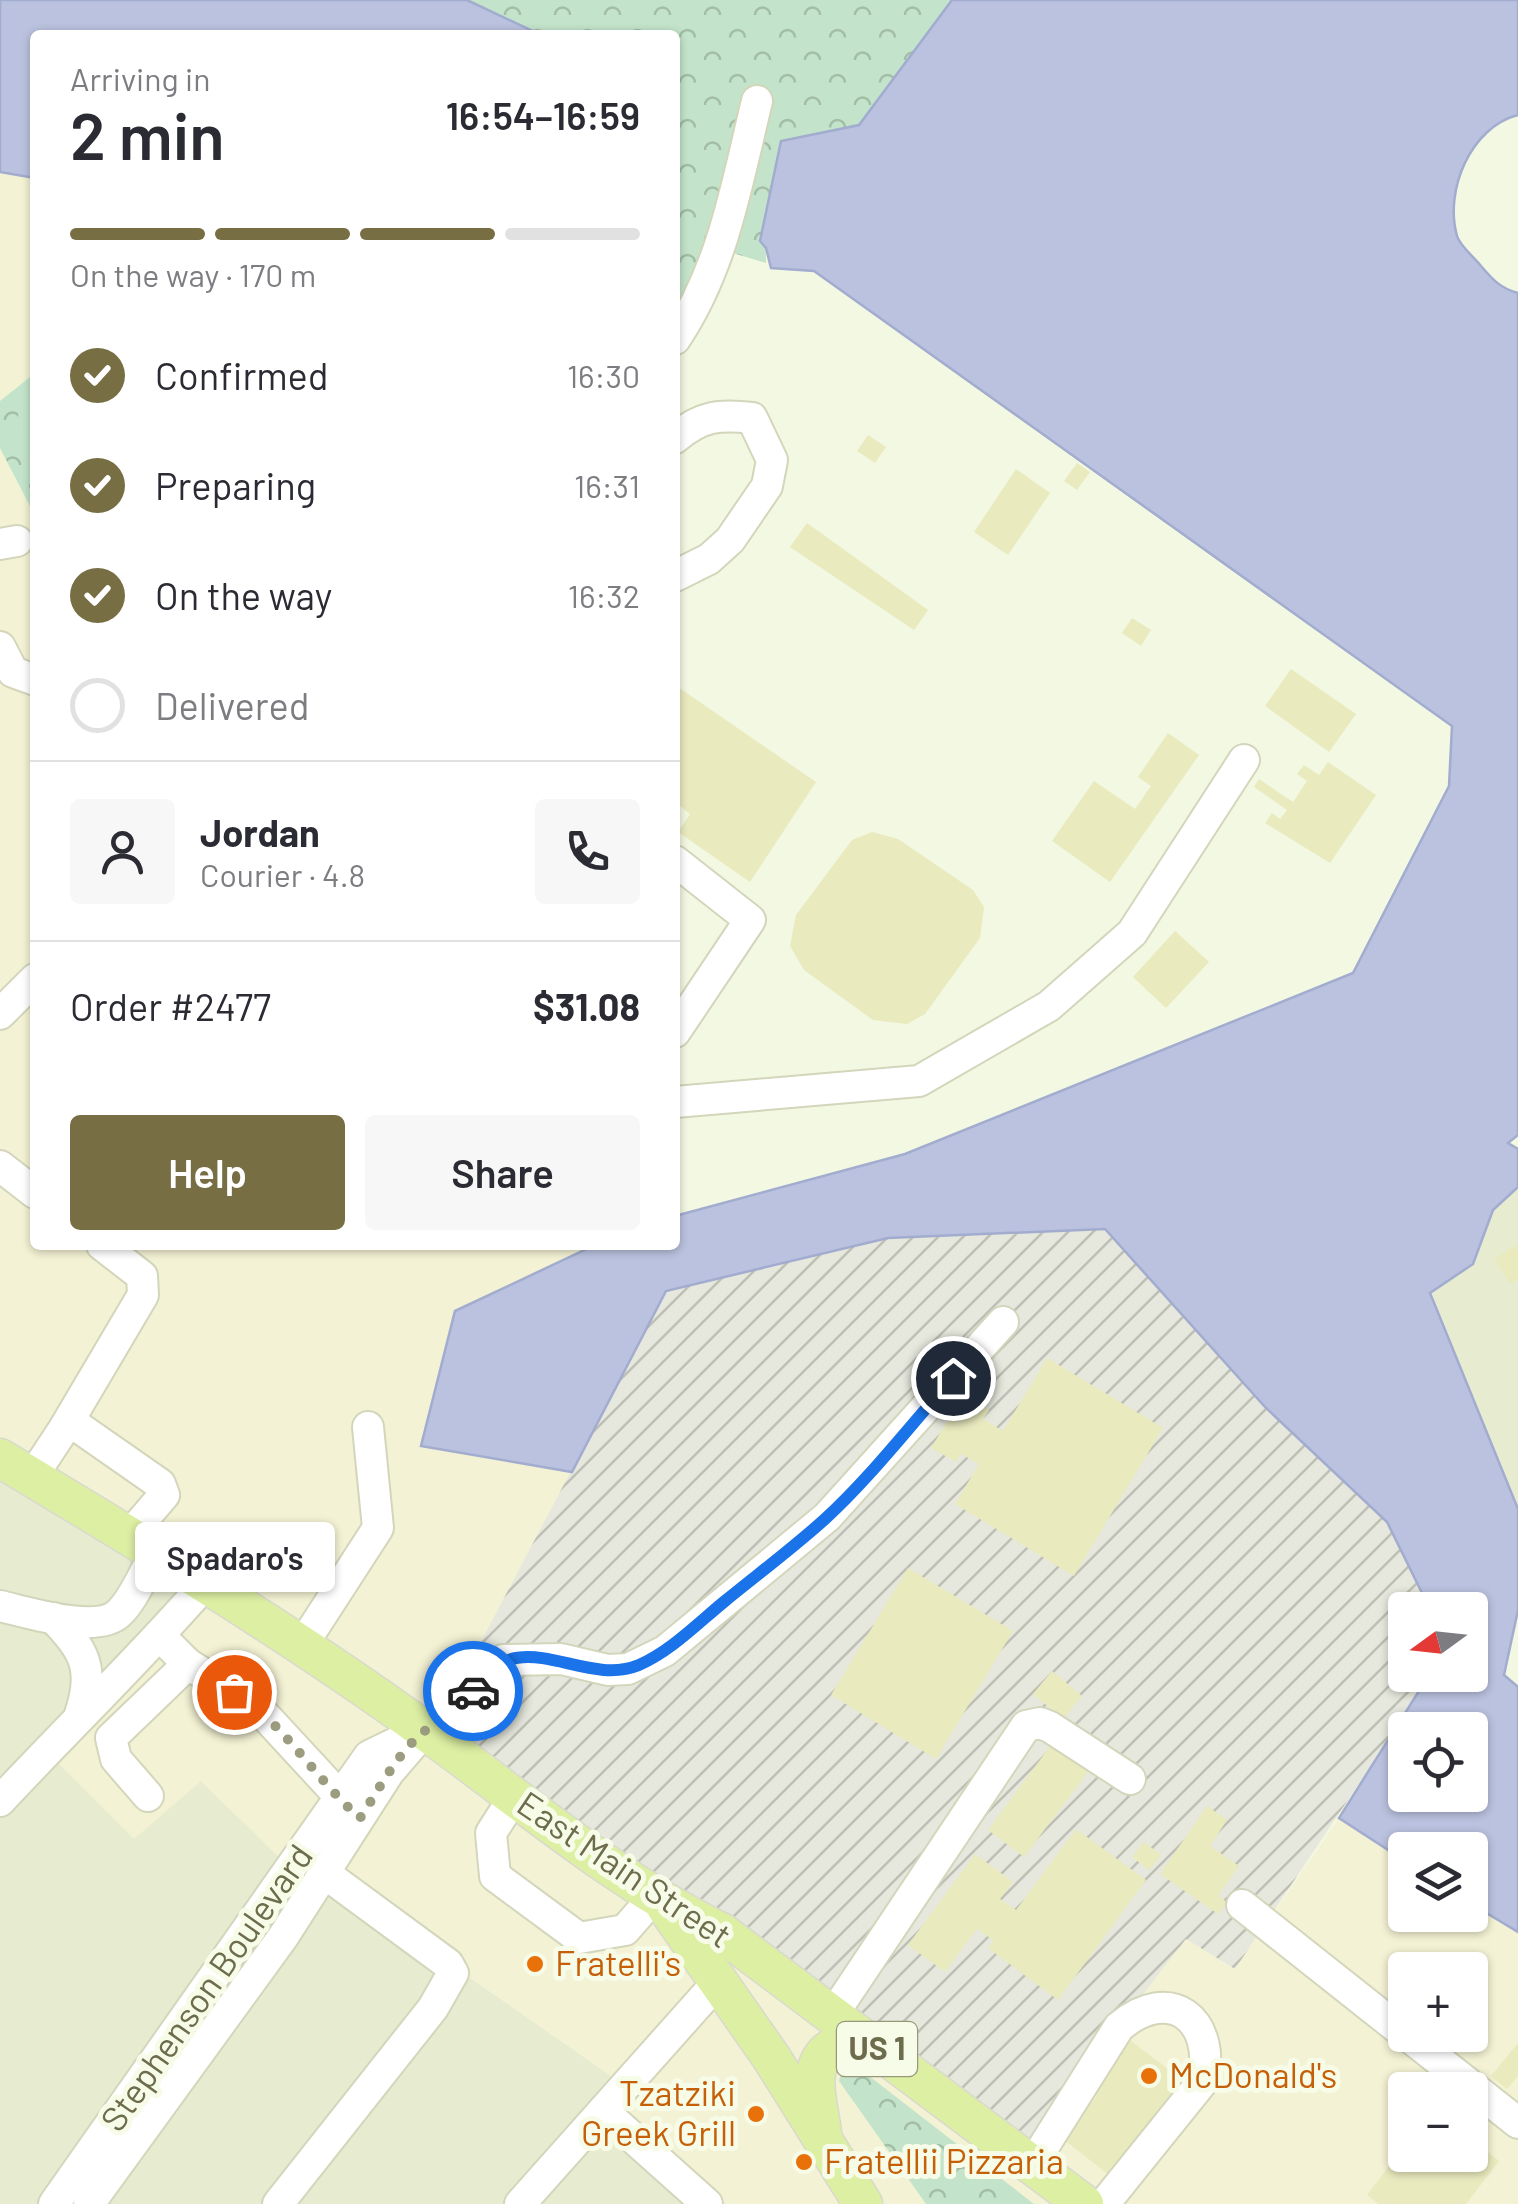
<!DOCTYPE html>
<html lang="en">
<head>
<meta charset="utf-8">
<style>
  body { margin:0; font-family:Barlow,sans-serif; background:#f7f7f7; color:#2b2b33; height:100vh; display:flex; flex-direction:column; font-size:38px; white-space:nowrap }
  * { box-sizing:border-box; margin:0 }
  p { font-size:32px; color:#7c7c81 }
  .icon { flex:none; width:55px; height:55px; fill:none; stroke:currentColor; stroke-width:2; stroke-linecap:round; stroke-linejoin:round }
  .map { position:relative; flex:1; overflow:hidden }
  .drawer { position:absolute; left:30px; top:30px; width:650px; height:1220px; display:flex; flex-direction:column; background:#fff; border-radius:10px; box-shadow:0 2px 8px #0004 }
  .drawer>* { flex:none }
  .needle { width:65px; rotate:255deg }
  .fabs { position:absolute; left:1388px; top:1592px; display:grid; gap:20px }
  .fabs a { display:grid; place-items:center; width:100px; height:100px; border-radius:10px; background:#fff; box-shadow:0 2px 8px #0004; font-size:50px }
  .pin { position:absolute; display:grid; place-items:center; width:85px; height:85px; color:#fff; margin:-42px; border:5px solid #fff; border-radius:50%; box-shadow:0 2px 10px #0007 }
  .courier { position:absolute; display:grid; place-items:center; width:100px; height:100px; margin:-50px; border:8px solid #1a73e8; border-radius:50%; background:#fff; color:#222; box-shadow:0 2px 12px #0007 }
  .bubble { position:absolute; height:70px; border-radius:10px; background:#fff; box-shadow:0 2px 8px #0004; font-size:32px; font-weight:600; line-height:70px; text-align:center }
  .overview em { font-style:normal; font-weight:600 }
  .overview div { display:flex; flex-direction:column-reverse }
  .overview { display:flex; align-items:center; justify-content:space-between; height:170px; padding:0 40px }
  h1 { font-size:65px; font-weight:600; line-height:75px }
  .bar { display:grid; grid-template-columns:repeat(4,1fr); gap:15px 10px; align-content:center; height:120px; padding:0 40px }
  .bar i { height:12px; border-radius:8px; background:#e1e1e2 }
  .bar .active { background:#776e43 }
  .bar p { grid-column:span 4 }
  .line { display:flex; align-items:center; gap:25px; padding:0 40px; border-top:2px solid #e1e1e2 }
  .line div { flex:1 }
  .round { display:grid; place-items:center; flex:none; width:105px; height:105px; border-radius:10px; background:#f7f7f7 }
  ol { padding:0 40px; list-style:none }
  li { display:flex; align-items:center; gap:30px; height:110px }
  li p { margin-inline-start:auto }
  li .icon { padding:10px; border-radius:50%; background:#776e43; color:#fff; stroke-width:4 }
  li:last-child { color:#7c7c81 }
  li i { width:55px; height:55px; border:5px solid #e1e1e2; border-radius:50% }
  .button { display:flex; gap:20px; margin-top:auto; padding:20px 40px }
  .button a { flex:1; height:115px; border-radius:10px; background:#776e43; color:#fff; font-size:40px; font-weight:600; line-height:115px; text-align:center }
  .button a+a { background:#f7f7f7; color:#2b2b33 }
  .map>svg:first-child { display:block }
</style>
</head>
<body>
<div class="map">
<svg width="1518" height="2204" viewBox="0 0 1518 2204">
  <defs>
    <pattern id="industrial-furrows" width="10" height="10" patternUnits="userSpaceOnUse" patternTransform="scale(2.5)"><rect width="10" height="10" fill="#e7e8dd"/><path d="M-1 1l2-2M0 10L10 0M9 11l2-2" fill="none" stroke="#bfc0b5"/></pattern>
    <pattern id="forest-crowns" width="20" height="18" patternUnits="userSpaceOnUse" patternTransform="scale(2.5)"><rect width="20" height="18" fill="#c3e4ca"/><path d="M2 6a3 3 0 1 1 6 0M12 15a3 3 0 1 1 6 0" fill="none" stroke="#a3bda6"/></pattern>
  </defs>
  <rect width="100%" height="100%" fill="#f3f8e2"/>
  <g fill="#e7ecd0">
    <polygon points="1518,1187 1518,1509 1430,1293 1473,1264 1493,1210"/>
    <polygon points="0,1454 208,1593 200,1780 279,1857 344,1890 630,2089 711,2204 0,2204"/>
  </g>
  <g fill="#f4f2d4" fill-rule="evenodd">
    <polygon points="0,172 35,178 35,373 0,401"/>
    <path d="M0 448 35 516V1245H595L455 1312 421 1445 572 1472 429 1742 1022 2149 1186 1939 1235 1969 1339 1818 1405 1861V1915H1470V1903L1518 1932V2204H711L609 2114 630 2089 344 1890 279 1857 201 1781 134 1839 53 1758 208 1593 0 1454ZM1405 1970H1470V2035H1405ZM1405 2090H1470V2155H1405Z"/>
  </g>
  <polygon fill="url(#industrial-furrows)" points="1105,1229 1265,1407 1387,1522 1423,1595 1424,1610 1405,1610 1405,1675 1429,1679 1235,1969 1186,1939 1022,2150 428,1742 666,1291 888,1238"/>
  <g fill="url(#forest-crowns)">
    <polygon points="467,0 952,0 859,125 781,141 765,214 766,263 733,253 690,338 675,356 675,35 541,35"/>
    <polygon points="35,373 35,516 0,448 0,401"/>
    <polygon points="855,2065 1034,2204 926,2204 839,2081 842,2069"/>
  </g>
  <path fill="#c3e4ca" d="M35 387V474C17 454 17 425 19 400Z"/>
  <g fill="#bac2df" stroke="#a2accf" stroke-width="2.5" fill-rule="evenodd">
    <polygon points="0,0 467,0 541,35 35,35 35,178 0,172"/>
    <path d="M952 0H1518V115C1471 127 1444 190 1457 236 1460 246 1474 257 1481 266 1493 280 1500 288 1518 293V1135L1508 1143 1518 1149V1187L1493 1210 1473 1264 1430 1293 1518 1509V1610L1504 1675 1518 1687V1932L1470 1903V1850H1405V1861L1339 1818 1429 1675H1470V1610H1424L1423 1595 1387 1522 1265 1407 1105 1229 888 1238 666 1291 572 1472 421 1446 455 1311 595 1245H675V1216L905 1154 1353 973 1449 786 1452 726 814 271 771 268 766 248 760 241 781 141 859 125ZM1405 1730H1470V1795H1405Z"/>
  </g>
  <g fill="#e9eabe">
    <polygon points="868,435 886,447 875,463 857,451"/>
    <polygon points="1077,463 1090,472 1077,490 1064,481"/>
    <polygon points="1016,469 1050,493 1008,555 974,532"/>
    <polygon points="807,523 928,610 914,630 790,547"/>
    <polygon points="1132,618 1151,630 1141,646 1122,633"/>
    <polygon points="1291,669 1356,714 1329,752 1265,706"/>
    <polygon points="675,685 816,782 750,882 678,832 690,814 675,802"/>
    <polygon points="1168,733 1199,755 1110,882 1052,841 1094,781 1135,809 1151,786 1138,777"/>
    <polygon points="1328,762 1376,795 1330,863 1265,823 1272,813 1280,819 1287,810 1254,787 1259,779 1293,802 1307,781 1297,774 1304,765 1319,775"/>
    <polygon points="872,832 898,839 973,890 984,907 980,938 925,1014 907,1024 873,1020 804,970 790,946 796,915 852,840"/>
    <polygon points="1175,931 1209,962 1166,1008 1133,977"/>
    <polygon points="1518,1244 1518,1279 1510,1284 1494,1259"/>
    <polygon points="1047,1358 1163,1428 1074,1576 955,1504 979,1464 961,1454 956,1462 931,1448 964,1394 989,1410 983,1419 1003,1431"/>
    <polygon points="908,1568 1013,1631 936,1759 831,1695"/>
    <polygon points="1052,1671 1082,1696 1063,1719 1033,1694"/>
    <polygon points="1054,1741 1091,1768 1024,1857 988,1830"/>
    <polygon points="1207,1806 1227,1820 1210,1846 1239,1866 1218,1896 1227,1902 1218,1914 1160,1874"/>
    <polygon points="1076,1829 1146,1880 1058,2000 988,1948 994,1941 977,1929 945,1972 908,1945 975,1854 1013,1882 1000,1899 1016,1910"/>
    <polygon points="1144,1842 1161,1855 1149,1870 1132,1857"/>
    <polygon points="1130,2040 1182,2080 1109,2175 1063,2139 1097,2096 1091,2091"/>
    <polygon points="1518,2043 1518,2076 1507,2089 1491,2076"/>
    <polygon points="1470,2138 1499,2161 1466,2204 1379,2204 1367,2195 1405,2145 1405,2155 1470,2155"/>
  </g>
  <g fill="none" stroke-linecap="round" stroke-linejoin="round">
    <g stroke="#d3d6bb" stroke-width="34">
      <g id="minor">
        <path d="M675 339C723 268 737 183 757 101"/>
        <path d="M675 438C701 416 719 414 752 418L772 460 767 486 730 540 709 559 675 576"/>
        <polyline points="0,544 17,541"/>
        <polyline points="0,647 13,672 35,680"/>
        <polyline points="675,861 750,920 675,1032"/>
        <polyline points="0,1014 35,979"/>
        <polyline points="675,1102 919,1081 1049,1006 1132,933 1244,760"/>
        <polyline points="0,1166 35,1193"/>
        <polyline points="65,1427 143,1295 142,1276 102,1245"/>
        <polyline points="32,1477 65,1427 74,1424 160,1484 164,1495 129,1536"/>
        <path d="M0 1606C27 1612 95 1634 118 1614 134 1600 145 1570 156 1552"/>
        <path d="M53 1618C85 1650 95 1670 80 1714"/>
        <polyline points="160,1636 188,1664 257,1707 355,1813"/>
        <polyline points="301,1647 378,1528 368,1427"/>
        <polyline points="148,1796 116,1759 111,1738 188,1664"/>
        <polyline points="514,1797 491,1833 495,1876 579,1938 625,1930 654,1897"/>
        <path d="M0 1801C68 1728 140 1659 206 1583"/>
        <polyline points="1242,1905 1405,2034"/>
        <polyline points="832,2016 1026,1726 1040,1723 1050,1727 1130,1779"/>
        <polyline points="1407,2035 1518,2123"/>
        <polyline points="603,2111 707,2204"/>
        <path d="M1032 2165 1119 2027C1171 1983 1216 2020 1203 2081L1104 2204"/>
        <polyline points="54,2204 369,1756 461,1711 487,1669 503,1660 561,1659 608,1670 628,1669 665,1651 827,1517 1003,1322"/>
        <polyline points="89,2204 283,1937 389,1772 420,1736"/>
        <polyline points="278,2204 433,2008 453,1973 448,1964 323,1872"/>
        <polyline points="520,2204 716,1984"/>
      </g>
    </g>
    <g stroke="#d9d9d0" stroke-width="41">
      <g id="major">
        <path d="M0 1458C145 1545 290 1633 427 1732 523 1801 614 1880 721 1932L1084 2204"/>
        <polyline points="666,1907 771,2057 863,2204"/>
        <path d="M822 2132C818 2100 803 2062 837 2045L878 2055"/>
      </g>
    </g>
    <use href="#minor" stroke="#fff" stroke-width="30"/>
    <use href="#major" stroke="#dcefa3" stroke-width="38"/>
  </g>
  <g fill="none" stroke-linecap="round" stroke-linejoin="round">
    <path stroke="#9c9d80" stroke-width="10" stroke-dasharray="0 18" d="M234 1692C284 1723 316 1780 360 1818 379 1790 398 1751 426 1730 447 1713 458 1717 473 1691"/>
    <path stroke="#1a73e8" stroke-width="12" d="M473 1691C518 1618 581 1689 639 1665 671 1651 698 1623 725 1601 758 1574 793 1548 825 1519 871 1477 911 1424 953 1378"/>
  </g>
  <g fill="#e8710a" stroke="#f7fce8" stroke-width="4">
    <circle cx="535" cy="1964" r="10"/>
    <circle cx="1149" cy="2076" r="10"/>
    <circle cx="756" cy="2114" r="10"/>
    <circle cx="804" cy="2162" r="10"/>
  </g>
  <g text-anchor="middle" stroke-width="10" stroke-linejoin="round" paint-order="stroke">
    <rect fill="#f7fce8" stroke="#96977b" stroke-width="2.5" x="837" y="2022" width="80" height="54" rx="8"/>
    <g font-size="32" font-weight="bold" fill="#6d6c4c">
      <text x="877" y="2060">US 1</text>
    </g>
    <g font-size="35" fill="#6d6c4c" stroke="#f7fce8">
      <text transform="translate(624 1870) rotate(34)" y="12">East Main Street</text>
      <text transform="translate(207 1988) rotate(-55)" y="12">Stephenson Boulevard</text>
    </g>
    <g font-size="35" fill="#c56008" stroke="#f7fce8" text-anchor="start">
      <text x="555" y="1976">Fratelli's</text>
      <text x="1169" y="2088">McDonald's</text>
      <text x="736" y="2106" text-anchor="end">Tzatziki<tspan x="736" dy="40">Greek Grill</tspan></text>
      <text x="824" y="2174">Fratellii Pizzaria</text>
    </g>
  </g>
</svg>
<div class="fabs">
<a><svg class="needle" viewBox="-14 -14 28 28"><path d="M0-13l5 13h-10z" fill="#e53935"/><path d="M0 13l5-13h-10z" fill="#7c7c81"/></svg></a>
<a><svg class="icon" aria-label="locate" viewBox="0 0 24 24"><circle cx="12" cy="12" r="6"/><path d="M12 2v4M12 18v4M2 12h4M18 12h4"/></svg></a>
<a><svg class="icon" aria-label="layers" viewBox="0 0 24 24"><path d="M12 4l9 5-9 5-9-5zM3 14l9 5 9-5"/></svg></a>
<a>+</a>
<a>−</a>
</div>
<div class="pin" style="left:234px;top:1692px;background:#ea580c"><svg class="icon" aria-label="bag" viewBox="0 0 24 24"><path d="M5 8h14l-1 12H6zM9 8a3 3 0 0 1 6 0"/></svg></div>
<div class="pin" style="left:953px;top:1378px;background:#1f2937"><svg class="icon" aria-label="home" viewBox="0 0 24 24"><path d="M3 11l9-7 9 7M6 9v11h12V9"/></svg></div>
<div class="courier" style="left:473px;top:1691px"><svg class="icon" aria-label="car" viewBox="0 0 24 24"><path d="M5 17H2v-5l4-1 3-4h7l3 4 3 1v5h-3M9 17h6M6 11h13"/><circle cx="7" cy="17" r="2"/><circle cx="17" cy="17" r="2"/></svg></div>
<div class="bubble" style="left:135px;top:1522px;width:200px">Spadaro's</div>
<section class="drawer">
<div class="overview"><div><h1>2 min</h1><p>Arriving in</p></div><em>16:54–16:59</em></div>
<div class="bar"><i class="active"></i><i class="active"></i><i class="active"></i><i></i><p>On the way · 170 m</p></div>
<ol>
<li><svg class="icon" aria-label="check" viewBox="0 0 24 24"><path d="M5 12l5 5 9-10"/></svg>Confirmed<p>16:30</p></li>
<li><svg class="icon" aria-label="check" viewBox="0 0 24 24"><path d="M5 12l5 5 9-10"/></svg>Preparing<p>16:31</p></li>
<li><svg class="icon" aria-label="check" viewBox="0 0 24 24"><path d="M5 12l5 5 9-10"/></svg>On the way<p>16:32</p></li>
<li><i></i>Delivered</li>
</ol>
<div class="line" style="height:180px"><a class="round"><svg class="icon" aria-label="person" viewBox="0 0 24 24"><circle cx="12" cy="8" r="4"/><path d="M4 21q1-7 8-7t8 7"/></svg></a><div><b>Jordan</b><p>Courier · 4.8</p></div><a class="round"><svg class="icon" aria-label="phone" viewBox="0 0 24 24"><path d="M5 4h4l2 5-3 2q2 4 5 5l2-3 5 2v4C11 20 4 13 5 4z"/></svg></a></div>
<div class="line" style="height:130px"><div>Order #2477</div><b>$31.08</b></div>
<div class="button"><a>Help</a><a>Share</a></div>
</section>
</div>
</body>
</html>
